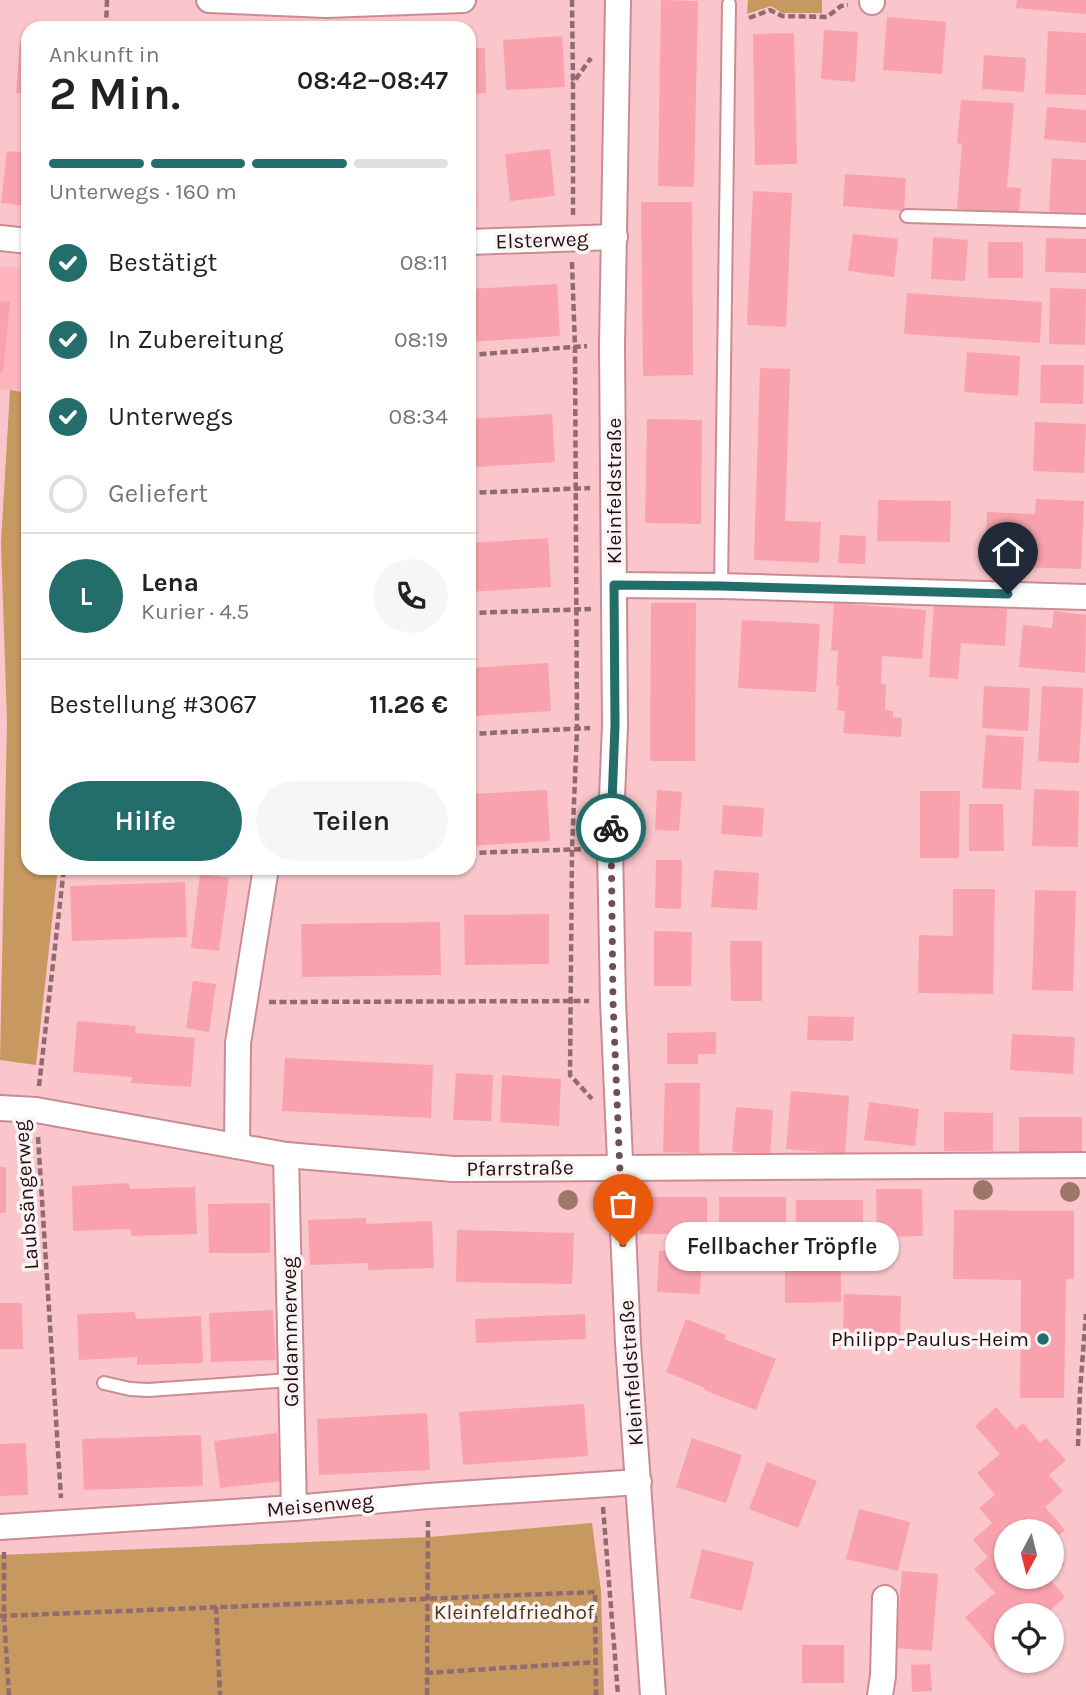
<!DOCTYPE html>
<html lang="de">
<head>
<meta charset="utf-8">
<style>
  body { margin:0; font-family:Karla,sans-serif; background:#f6f6f6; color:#222; height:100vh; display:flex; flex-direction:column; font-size:26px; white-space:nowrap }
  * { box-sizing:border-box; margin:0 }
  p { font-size:23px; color:#767676 }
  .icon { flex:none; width:38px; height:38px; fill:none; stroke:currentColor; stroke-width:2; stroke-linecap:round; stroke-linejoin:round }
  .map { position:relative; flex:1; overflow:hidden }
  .drawer { position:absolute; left:21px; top:21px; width:455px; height:854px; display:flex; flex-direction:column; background:#fff; border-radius:21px; box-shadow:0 2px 5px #0004 }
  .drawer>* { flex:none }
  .needle { width:46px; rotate:187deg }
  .buttons { position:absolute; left:994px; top:1519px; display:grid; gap:14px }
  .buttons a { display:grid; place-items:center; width:70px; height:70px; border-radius:50%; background:#fff; box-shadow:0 2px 5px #0004; font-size:35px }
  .pin { position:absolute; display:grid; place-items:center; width:60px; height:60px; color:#fff; margin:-72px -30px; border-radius:50% 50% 50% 0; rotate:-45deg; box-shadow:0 0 7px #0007 }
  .pin .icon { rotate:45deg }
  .courier { position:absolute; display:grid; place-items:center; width:70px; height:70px; margin:-35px; border:5px solid #236e6b; border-radius:50%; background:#fff; color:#222; box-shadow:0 2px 9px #0007 }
  .bubble { position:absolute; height:49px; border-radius:24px; background:#fff; box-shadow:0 2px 5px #0004; font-size:23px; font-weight:600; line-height:49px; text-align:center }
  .headline em { font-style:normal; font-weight:600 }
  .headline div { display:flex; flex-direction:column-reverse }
  .headline { display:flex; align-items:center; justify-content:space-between; height:119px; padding:0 28px }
  h1 { font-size:46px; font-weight:600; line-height:52px }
  .bar { display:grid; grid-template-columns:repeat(4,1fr); gap:10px 7px; align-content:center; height:84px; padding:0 28px }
  .bar i { height:9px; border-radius:5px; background:#e0e0e0 }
  .bar .current { background:#236e6b }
  .bar p { grid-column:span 4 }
  .line { display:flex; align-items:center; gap:18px; padding:0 28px; border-top:2px solid #e0e0e0 }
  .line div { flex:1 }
  .round { display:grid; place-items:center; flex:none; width:74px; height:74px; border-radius:37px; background:#f6f6f6 }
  ol { padding:0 28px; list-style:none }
  li { display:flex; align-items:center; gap:21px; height:77px }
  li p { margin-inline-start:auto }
  li .icon { padding:7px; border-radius:50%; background:#236e6b; color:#fff; stroke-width:4 }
  li:last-child { color:#767676 }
  li i { width:38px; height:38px; border:4px solid #e0e0e0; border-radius:50% }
  .action { display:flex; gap:14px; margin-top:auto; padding:14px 28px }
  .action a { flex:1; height:80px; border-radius:42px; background:#236e6b; color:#fff; font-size:28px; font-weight:600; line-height:80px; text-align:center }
  .action a+a { background:#f6f6f6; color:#222 }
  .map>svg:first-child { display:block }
</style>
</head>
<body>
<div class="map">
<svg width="1086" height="1695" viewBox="0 0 1086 1695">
  <rect width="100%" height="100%" fill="#fac6cb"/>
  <polygon fill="#feb5bd" points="0,266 28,268 28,393 0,389"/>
  <g fill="#c79960">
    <polygon points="748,0 822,0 822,13 782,13 771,6 747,14"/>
    <polygon points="10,390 28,393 28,868 58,868 36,1065 0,1060 7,722 1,543"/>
    <polygon points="592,1523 601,1591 604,1695 0,1695 0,1555 429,1537"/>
  </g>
  <g fill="#f9a2ad">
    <polygon points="661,0 698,1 694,187 658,186"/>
    <polygon points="1017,0 1086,0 1086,14 1016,8"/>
    <polygon points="887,17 946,22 942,74 883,70"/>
    <polygon points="824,30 858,32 855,82 821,79"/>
    <polygon points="1048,31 1086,33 1086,95 1045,94"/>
    <polygon points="794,33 797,164 755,165 753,34"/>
    <polygon points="562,36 565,87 506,90 503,40"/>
    <polygon points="20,42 28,42 28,94 16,93"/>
    <polygon points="469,48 485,48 486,93 469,94"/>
    <polygon points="984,55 1026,58 1024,92 982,89"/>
    <polygon points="961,100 1014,103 1007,187 1021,188 1019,214 957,209 962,144 957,143"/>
    <polygon points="1047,107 1086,110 1086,143 1044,139"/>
    <polygon points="550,149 555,196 510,201 505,154"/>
    <polygon points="7,151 28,153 28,206 1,203"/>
    <polygon points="469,155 472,155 477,202 469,203"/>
    <polygon points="1052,158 1086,160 1086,214 1049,212"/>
    <polygon points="845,174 906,178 904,211 843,206"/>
    <polygon points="753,191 792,193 786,327 747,325"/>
    <polygon points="641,202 692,202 693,375 643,376"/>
    <polygon points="853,234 898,239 894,277 848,271"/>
    <polygon points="933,237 968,240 965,281 931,279"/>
    <polygon points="1046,238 1086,239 1086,273 1045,272"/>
    <rect x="988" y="242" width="35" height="36"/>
    <polygon points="557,284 560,336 469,342 469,289"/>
    <polygon points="1050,288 1086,289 1085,345 1049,344"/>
    <polygon points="907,293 1042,302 1040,343 904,334"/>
    <polygon points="0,301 10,302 3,373 0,372"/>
    <polygon points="967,352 1020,356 1018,396 964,392"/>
    <polygon points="1041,365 1084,365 1083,404 1040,403"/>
    <polygon points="760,368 790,369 785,521 821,522 819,563 754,560"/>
    <polygon points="552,414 555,462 476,467 473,437 474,475 469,475 469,419"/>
    <polygon points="647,419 702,420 701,524 645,523"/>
    <polygon points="1035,422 1086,424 1084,473 1033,471"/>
    <polygon points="1036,499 1084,501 1081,569 985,566 987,512 1035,514"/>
    <polygon points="878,500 951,501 950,542 877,541"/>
    <polygon points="840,535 866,536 865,564 838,563"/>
    <polygon points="548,538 551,587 469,592 469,543"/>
    <polygon points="651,603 696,603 695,761 650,761"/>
    <polygon points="834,603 926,610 922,659 882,656 881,684 886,684 885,710 893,711 893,717 902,718 901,737 843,733 845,711 837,710 839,686 836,686 838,651 831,650"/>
    <polygon points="934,604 1007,609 1005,646 961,643 958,679 929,677"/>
    <polygon points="1054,611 1086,615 1085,673 1019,667 1023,625 1052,628"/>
    <polygon points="742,620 820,624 816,692 738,688"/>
    <polygon points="548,663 551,711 475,716 475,722 469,723 469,668"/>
    <polygon points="984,686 1030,688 1028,731 982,728"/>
    <polygon points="1042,686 1083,688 1079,763 1038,761"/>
    <polygon points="986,735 1024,737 1021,790 982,788"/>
    <polygon points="1034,789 1079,791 1078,847 1032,846"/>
    <polygon points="547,790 550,841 469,846 469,794"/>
    <polygon points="657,790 682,792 679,831 655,830"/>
    <polygon points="920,791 960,791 959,858 920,858"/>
    <polygon points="969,804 1003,804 1004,851 969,851"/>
    <polygon points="723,805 764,808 762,837 721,834"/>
    <polygon points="656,860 682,860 681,909 655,908"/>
    <polygon points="714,870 759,873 757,910 711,907"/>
    <polygon points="200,874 229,878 219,951 191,948"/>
    <polygon points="185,882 187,937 72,941 70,886"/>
    <polygon points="953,889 995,889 993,994 918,993 919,935 953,936"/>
    <polygon points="1035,890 1076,891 1073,991 1032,990"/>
    <polygon points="549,914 549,964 465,965 464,915"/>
    <polygon points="440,922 441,975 302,977 301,924"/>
    <polygon points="654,931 692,932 691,986 654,986"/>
    <polygon points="730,941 762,941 762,1001 731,1001"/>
    <polygon points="193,981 216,984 209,1032 186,1028"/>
    <polygon points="808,1016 854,1017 853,1041 807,1040"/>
    <polygon points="77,1021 136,1026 135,1033 195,1038 191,1087 131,1083 132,1077 73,1072"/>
    <polygon points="716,1032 716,1054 698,1054 698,1064 667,1064 667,1033"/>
    <polygon points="1012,1034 1075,1037 1073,1074 1010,1070"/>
    <polygon points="285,1058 433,1065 431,1118 282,1111"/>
    <polygon points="456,1073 493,1075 491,1121 453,1120"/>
    <polygon points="502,1075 561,1079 559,1126 500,1122"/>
    <polygon points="665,1083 700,1083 699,1153 663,1152"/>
    <polygon points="791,1091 849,1096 845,1154 786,1149"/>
    <polygon points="869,1102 919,1109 915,1146 864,1140"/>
    <polygon points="736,1107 773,1110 770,1155 732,1152"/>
    <polygon points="944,1112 993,1113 993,1151 944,1151"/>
    <polygon points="1019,1117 1082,1117 1082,1153 1019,1154"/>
    <rect x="0" y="1167" width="6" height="46"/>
    <polygon points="129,1183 130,1189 195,1187 197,1234 131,1236 131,1229 73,1231 72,1186"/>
    <polygon points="876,1189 922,1189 923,1236 877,1237"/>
    <rect x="640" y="1197" width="67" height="37"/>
    <rect x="719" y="1197" width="67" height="37"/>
    <rect x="796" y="1200" width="67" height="37"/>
    <polygon points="270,1203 270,1253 209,1253 208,1204"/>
    <polygon points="954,1210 1074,1211 1074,1279 1066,1279 1064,1398 1020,1398 1021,1280 953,1279"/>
    <polygon points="366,1218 366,1224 432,1221 434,1268 368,1270 368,1263 310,1265 308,1220"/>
    <polygon points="457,1230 574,1233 572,1284 456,1282"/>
    <polygon points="659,1251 702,1253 700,1294 657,1292"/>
    <polygon points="841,1265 841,1302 785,1303 785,1266"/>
    <polygon points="844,1294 901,1296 900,1340 843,1338"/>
    <polygon points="0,1303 22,1303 23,1349 0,1349"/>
    <polygon points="273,1310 276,1360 211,1362 209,1313"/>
    <polygon points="135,1312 136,1319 201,1316 203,1363 137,1365 137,1357 79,1360 77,1314"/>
    <polygon points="585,1314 586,1339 476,1343 475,1319"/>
    <polygon points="686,1319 726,1335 724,1339 776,1359 756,1410 704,1390 705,1388 666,1372"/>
    <polygon points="584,1404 588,1456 463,1465 459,1412"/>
    <polygon points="996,1407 1016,1429 1023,1423 1040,1443 1046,1438 1066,1460 1049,1475 1063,1491 1045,1507 1065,1530 1052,1542 1052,1531 1006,1531 1006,1577 1051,1577 1049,1578 1065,1597 1048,1612 1050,1615 1006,1615 1006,1647 997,1655 965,1617 995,1593 974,1569 988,1557 973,1540 992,1523 979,1508 995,1495 977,1473 1000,1454 975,1426"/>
    <polygon points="427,1413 430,1470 319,1475 317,1419"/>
    <polygon points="277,1433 282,1481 220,1488 214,1441"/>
    <polygon points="201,1435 203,1486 84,1490 82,1439"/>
    <polygon points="692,1438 742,1455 726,1503 676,1487"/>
    <polygon points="26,1443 28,1495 0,1496 0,1444"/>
    <polygon points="767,1462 817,1481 798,1528 749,1509"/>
    <polygon points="859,1509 910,1522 898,1571 846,1559"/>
    <polygon points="702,1549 754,1562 742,1611 690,1598"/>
    <polygon points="1052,1550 1065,1564 1052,1576"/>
    <polygon points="902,1571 938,1574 932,1651 896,1648"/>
    <polygon points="1052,1617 1063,1630 1052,1640"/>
    <rect x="802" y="1645" width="42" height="38"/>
    <polygon points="930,1664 932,1691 912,1692 911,1665"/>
  </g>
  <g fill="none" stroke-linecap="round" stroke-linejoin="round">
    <g stroke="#ca8c93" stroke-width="16">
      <g id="lane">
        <polyline points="907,216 1086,221"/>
        <polyline points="721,586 729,4"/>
        <polyline points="104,1383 130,1389 148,1390 291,1380"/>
      </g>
    </g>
    <g stroke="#ca8c93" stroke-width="28">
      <g id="street">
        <polyline points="209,0 326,5 463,0"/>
        <polyline points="618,0 612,345 615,725 610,847 613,1001 628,1343 653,1695"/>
        <polyline points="872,0 872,2"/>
        <polyline points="0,238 28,241"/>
        <polyline points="469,242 615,237"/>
        <polyline points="614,585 721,586 1086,597"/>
        <polyline points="0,1108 36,1110 286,1155 453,1169 1086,1165"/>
        <polyline points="237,1146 238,1043 266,868"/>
        <polyline points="286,1155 294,1508"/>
        <polyline points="0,1527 294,1508 428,1496 639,1482"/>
        <polyline points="880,1695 883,1676 885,1598"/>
      </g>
    </g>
    <g stroke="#916b6f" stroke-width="4.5" stroke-dasharray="7 3.5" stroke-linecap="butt">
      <polyline points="572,0 573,83"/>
      <polyline points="749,18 770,10 782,16 827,17 841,6 848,5"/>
      <polyline points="106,28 107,0"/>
      <polyline points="573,215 573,83 591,58"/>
      <polyline points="572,262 575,347 577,730 572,850 570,1075 592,1099"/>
      <polyline points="469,355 587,346"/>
      <polyline points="469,493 590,488"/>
      <polyline points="469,613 591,609"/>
      <polyline points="469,734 590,728"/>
      <polyline points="469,853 587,849"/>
      <polyline points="269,1002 589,1001"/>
      <polyline points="39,1086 64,868"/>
      <polyline points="38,1137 61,1498"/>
      <polyline points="1078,1446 1080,1391 1086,1314"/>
      <polyline points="603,1507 618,1695"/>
      <polyline points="4,1552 4,1616 9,1695"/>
      <polyline points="216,1607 220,1695"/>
      <polyline points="0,1616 595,1592 596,1695"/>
      <polyline points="426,1673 597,1662"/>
      <polyline points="427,1695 428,1521"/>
    </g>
    <use href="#lane" stroke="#fff" stroke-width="12"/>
    <use href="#street" stroke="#fff" stroke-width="24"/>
  </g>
  <g fill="#9e7766">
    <circle cx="983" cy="1190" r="10"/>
    <circle cx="1070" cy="1192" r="10"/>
    <circle cx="568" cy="1200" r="10"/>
  </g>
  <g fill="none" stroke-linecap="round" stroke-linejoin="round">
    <polyline stroke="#704e53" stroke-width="7" stroke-dasharray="0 12.6" points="611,828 613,1001 623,1246"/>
    <polyline stroke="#236e6b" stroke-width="9" points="611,828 615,725 614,585 720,586 1008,594"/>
  </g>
  <circle fill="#236e6b" stroke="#fbf4f5" stroke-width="2.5" cx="1043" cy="1339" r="7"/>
  <g text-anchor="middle" stroke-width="7" stroke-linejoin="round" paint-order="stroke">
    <g font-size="21" fill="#250e12" stroke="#fbf4f5">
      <text transform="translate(542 240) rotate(-2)" y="7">Elsterweg</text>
      <text transform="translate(614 491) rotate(-90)" y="7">Kleinfeldstraße</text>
      <text transform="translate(520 1168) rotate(-1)" y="7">Pfarrstraße</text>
      <text transform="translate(26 1195) rotate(-94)" y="7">Laubsängerweg</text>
      <text transform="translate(290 1332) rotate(-91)" y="7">Goldammerweg</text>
      <text transform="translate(631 1373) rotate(-94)" y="7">Kleinfeldstraße</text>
      <text transform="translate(320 1505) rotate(-5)" y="7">Meisenweg</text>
    </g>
    <g font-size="21" fill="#250e12" stroke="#fbf4f5" text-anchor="end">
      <text x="1029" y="1346">Philipp-Paulus-Heim</text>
    </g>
    <g font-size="21" fill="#523713" stroke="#fbf4f5">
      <text x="514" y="1619">Kleinfeldfriedhof</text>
    </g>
  </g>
</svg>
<div class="buttons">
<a><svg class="needle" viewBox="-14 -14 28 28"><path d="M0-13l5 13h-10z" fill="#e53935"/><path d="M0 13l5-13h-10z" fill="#767676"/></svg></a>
<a><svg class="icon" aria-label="locate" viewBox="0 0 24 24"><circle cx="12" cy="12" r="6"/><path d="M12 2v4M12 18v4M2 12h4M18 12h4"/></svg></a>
</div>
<div class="pin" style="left:623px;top:1246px;background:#ea580c"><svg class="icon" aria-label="bag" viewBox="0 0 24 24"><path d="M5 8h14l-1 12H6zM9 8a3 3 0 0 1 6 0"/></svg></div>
<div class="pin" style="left:1008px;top:594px;background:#1f2937"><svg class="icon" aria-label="home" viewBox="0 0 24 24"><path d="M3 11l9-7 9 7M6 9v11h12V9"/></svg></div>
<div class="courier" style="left:611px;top:828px"><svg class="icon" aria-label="bike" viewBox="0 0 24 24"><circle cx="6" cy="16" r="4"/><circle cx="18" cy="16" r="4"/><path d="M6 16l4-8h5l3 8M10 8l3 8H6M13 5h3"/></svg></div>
<div class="bubble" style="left:665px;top:1222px;width:234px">Fellbacher Tröpfle</div>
<section class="drawer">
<div class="headline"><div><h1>2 Min.</h1><p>Ankunft in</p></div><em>08:42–08:47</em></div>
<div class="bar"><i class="current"></i><i class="current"></i><i class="current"></i><i></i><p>Unterwegs · 160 m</p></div>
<ol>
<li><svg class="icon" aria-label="check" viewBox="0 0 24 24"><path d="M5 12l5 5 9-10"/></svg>Bestätigt<p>08:11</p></li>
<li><svg class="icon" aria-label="check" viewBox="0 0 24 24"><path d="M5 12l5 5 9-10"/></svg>In Zubereitung<p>08:19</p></li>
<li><svg class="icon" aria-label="check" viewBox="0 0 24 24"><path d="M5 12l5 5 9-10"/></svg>Unterwegs<p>08:34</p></li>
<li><i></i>Geliefert</li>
</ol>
<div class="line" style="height:126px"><b class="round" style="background:#236e6b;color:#fff">L</b><div><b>Lena</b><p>Kurier · 4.5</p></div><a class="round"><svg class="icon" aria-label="phone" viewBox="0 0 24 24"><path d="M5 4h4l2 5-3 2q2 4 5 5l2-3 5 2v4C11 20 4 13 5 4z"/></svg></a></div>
<div class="line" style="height:91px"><div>Bestellung #3067</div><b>11.26 €</b></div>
<div class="action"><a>Hilfe</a><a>Teilen</a></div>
</section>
</div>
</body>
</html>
